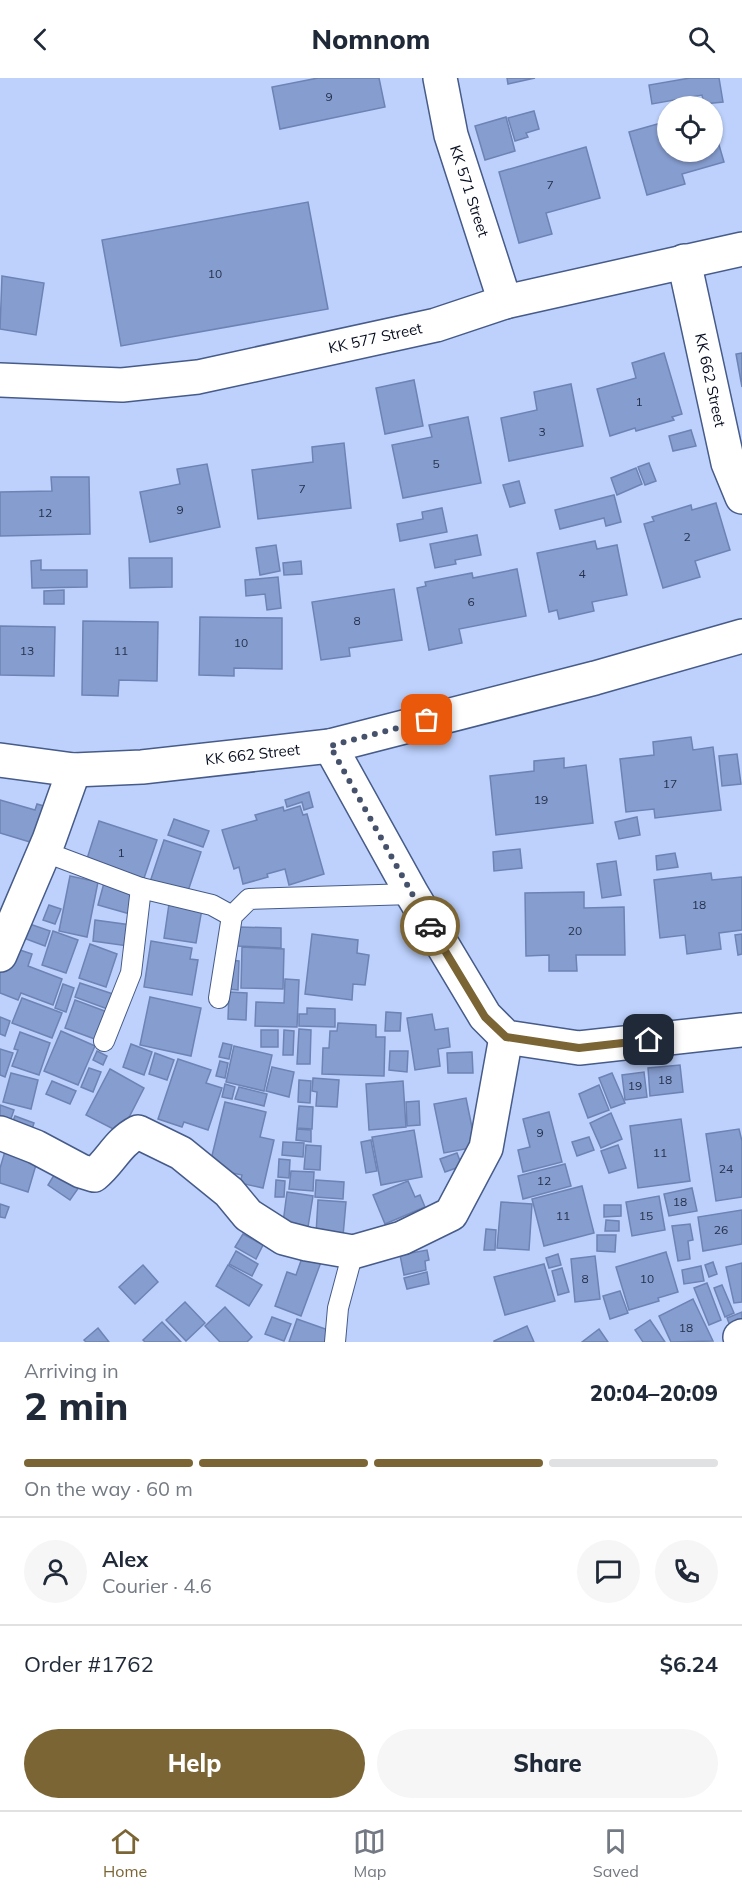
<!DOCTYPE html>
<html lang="en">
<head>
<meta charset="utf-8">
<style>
  body { margin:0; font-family:Mulish,sans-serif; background:#f6f6f7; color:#1f2937; height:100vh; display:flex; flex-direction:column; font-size:22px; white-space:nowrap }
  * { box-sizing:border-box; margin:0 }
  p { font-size:20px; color:#747a83 }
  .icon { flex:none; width:33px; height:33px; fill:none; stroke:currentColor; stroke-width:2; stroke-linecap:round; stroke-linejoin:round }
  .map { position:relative; height:1264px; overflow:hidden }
  .side { display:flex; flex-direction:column; background:#fff; flex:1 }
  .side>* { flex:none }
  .controls { position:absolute; left:657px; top:18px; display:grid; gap:12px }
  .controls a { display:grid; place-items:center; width:66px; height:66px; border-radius:50%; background:#fff; box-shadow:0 2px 4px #0004; font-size:30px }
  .pin { position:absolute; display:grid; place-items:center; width:51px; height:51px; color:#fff; margin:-26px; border-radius:12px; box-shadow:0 3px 9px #0006 }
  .courier { position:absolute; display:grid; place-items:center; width:60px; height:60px; margin:-30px; border:4px solid #7c6535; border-radius:50%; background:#fff; color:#222; box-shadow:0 2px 8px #0007 }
  .head em { font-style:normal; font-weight:800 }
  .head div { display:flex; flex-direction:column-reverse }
  .head { display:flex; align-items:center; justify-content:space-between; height:102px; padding:0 24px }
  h1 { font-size:39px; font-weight:800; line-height:45px }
  .bar { display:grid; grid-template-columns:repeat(4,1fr); gap:9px 6px; align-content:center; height:72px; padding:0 24px }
  .bar i { height:8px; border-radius:4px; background:#e0e1e3 }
  .bar .current { background:#7c6535 }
  .bar p { grid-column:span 4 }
  .line { display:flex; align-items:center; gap:15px; padding:0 24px; border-top:2px solid #e0e1e3 }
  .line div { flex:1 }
  .round { display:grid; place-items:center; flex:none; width:63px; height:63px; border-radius:32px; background:#f6f6f7 }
  .button { display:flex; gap:12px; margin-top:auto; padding:12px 24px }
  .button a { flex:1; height:69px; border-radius:36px; background:#7c6535; color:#fff; font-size:24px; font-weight:800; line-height:69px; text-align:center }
  .button a+a { background:#f6f6f7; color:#1f2937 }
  header { display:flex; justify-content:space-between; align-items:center; height:78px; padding:0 24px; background:#fff; font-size:27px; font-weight:800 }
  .tab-bar { display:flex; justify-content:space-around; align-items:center; height:84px; border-top:2px solid #e0e1e3; background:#fff; font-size:16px; color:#747a83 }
  .tab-bar a { display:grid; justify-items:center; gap:3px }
  .tab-bar .current { color:#7c6535 }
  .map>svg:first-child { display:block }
</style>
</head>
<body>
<header><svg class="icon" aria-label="back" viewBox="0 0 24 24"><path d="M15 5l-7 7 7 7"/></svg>Nomnom<svg class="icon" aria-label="search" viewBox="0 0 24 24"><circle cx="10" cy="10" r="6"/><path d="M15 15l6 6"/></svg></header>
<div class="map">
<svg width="742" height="1264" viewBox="0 0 742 1264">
  <rect width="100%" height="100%" fill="#bdd1fc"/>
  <g fill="#869dcf" stroke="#6d83b4" stroke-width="1.5">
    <polygon points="318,0 379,0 385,29 280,51 272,9"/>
    <polygon points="507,0 535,0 508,6"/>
    <polygon points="690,0 719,0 723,24 704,26 702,17 652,26 649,7"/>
    <polygon points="534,33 539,51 526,55 528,59 515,63 508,40"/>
    <polygon points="506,39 515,73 485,82 475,48"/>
    <polygon points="668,43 668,74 712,74 712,43 724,84 682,96 685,106 647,117 629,54"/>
    <polygon points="586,69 600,120 546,135 552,156 519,165 499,94"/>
    <polygon points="308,124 328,231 121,268 102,162"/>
    <polygon points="2,198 44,205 36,257 0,251"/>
    <polygon points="664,275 682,336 672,339 674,342 636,353 635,350 610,358 597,311 636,300 632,285"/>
    <polygon points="742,275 742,309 736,276"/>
    <polygon points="414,302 423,348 385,356 376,310"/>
    <polygon points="571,306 583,368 509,383 501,340 537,332 534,314"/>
    <polygon points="468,339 481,405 403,420 392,367 432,359 429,347"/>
    <polygon points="691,352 696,368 673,373 669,358"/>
    <polygon points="344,365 351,430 258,441 252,392 313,384 312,369"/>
    <polygon points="649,385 656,403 645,407 638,389"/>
    <polygon points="207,386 220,449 150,464 140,414 180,406 177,391"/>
    <polygon points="636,390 642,406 617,417 611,400"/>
    <polygon points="51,399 89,399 90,456 0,458 0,414 52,413"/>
    <polygon points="519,403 525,425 510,429 503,407"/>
    <polygon points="614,417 621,444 606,448 604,440 560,451 555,432"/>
    <polygon points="716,425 730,472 695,483 700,499 663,510 644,446 654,443 652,439 691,427 692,432"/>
    <polygon points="442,430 447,454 400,463 397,446 423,441 422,434"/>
    <polygon points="477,457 481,477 455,482 456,486 435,490 430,466"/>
    <polygon points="595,463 597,471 617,467 627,517 592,524 594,533 559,541 557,532 549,534 537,475"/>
    <polygon points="276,467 280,493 260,497 256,470"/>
    <polygon points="129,480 172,480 172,509 130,510"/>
    <polygon points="41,482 41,492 87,492 87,509 32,510 31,483"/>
    <polygon points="301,483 302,496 284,497 283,485"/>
    <polygon points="517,491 526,538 459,551 462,565 429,572 417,510 426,508 425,504 472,495 473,500"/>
    <polygon points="278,499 281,530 267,532 265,516 246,518 245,502"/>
    <polygon points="394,511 402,562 349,570 350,578 321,582 312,524"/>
    <polygon points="64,512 64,526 44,526 44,513"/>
    <polygon points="200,539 282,540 282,591 234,590 234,598 199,597"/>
    <polygon points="83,543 158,544 157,603 119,602 118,618 82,617"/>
    <polygon points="0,548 55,549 54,598 0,597"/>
    <polygon points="691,659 693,672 713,669 721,732 655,740 654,731 626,734 620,681 654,677 653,664"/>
    <polygon points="737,676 741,706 722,708 719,678"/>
    <polygon points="564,680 564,690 586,687 593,745 496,757 490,698 534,693 534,683"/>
    <polygon points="309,714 313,729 304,732 302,724 287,729 285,722"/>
    <polygon points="0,722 35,732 37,726 51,730 40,767 0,755"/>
    <polygon points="300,728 303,737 307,736 324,796 289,807 285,791 267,796 268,799 243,806 239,789 234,791 222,752 257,742 255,737 283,729 284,733"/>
    <polygon points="637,739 640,757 619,761 615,744"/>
    <polygon points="174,741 209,753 203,769 168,757"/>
    <polygon points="99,743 157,762 142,806 85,787"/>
    <polygon points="164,762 201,774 186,819 149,807"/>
    <polygon points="520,771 522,790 494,793 493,774"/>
    <polygon points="675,775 678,789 657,792 656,778"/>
    <polygon points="616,783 621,817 602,820 597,786"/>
    <polygon points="711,795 712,802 742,799 742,852 719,855 721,871 687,876 685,857 660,860 654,802"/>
    <polygon points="70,798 98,804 87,859 59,853"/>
    <polygon points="104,805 136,814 130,836 98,827"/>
    <polygon points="584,814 584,830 624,829 625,877 576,877 577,893 549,893 549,877 526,878 525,815"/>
    <polygon points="169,826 202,831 196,865 164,860"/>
    <polygon points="49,827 61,831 55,846 43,842"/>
    <polygon points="18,842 50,853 45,868 13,856"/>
    <polygon points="95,842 131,847 128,868 93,863"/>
    <polygon points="238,849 281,850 281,870 237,868"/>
    <polygon points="53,853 78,862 66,895 42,887"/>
    <polygon points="312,856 358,862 357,875 369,877 365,907 353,906 352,922 305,916"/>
    <polygon points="742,856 742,876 738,877 735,857"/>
    <polygon points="151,863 192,870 190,881 198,882 192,917 144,909"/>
    <polygon points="90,866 117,876 106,909 79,900"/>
    <polygon points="11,869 32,876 28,888 62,901 53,927 21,915 18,922 0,915 0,879"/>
    <polygon points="242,869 284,871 283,911 241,910"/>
    <polygon points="229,882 239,883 238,912 228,911"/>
    <polygon points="285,901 299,902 297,949 255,948 256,924 284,925"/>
    <polygon points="80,905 119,918 113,933 75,919"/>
    <polygon points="63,906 74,910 66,934 55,930"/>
    <polygon points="229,914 247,915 246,942 228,941"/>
    <polygon points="150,919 201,930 191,978 140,967"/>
    <polygon points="22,920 62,935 52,960 12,945"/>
    <polygon points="75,922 110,935 100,963 65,950"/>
    <polygon points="307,930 335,931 335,949 299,948 299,936 307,936"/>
    <polygon points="386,934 401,935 400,953 385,953"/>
    <polygon points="432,936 435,952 448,950 450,969 438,971 440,988 415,992 407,940"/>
    <polygon points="0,939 10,943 5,958 0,956"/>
    <polygon points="338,945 376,947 376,959 385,959 384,998 322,996 323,970 329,970 330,953 337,953"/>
    <polygon points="299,951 311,952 310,986 297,986"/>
    <rect x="261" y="952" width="17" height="17"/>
    <polygon points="284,952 294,953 293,977 283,977"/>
    <polygon points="61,953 95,968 78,1007 44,993"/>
    <polygon points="20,954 50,965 39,997 12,988 18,972 14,971"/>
    <polygon points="223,965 232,967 229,981 219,979"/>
    <polygon points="131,966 152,974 144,997 123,989"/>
    <polygon points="234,968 272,977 264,1013 226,1004"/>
    <polygon points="0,971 13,975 5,999 0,997"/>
    <polygon points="97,973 107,978 103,987 93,982"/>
    <polygon points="390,973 408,973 407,994 389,992"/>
    <polygon points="472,974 473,995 448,995 447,975"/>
    <polygon points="155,975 174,982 167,1002 149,996"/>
    <polygon points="178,981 211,992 206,1005 222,1010 208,1052 184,1044 182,1049 158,1041"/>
    <polygon points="220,983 228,985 225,1000 216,998"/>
    <polygon points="680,987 683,1014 650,1018 648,990"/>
    <polygon points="272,989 294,994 289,1019 266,1013"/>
    <polygon points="89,990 101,994 93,1014 81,1009"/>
    <polygon points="110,991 144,1010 121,1055 86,1037"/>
    <polygon points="644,994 647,1019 625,1022 622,997"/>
    <polygon points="11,995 38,1002 31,1031 3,1024"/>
    <polygon points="612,995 625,1025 611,1030 599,1000"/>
    <polygon points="313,1000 339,1002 337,1029 316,1028 317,1014 312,1013"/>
    <polygon points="299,1002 311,1003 310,1025 298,1024"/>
    <polygon points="52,1003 76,1013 70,1026 46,1016"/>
    <polygon points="403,1003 406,1049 369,1052 366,1006"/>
    <polygon points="225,1006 235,1009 232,1021 222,1019"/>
    <polygon points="599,1007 609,1032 588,1040 579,1016"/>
    <polygon points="239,1009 267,1016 264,1028 235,1021"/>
    <polygon points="466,1020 476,1069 444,1075 434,1026"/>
    <polygon points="419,1023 420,1047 407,1048 406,1024"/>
    <polygon points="225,1024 266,1034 260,1059 274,1062 263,1110 240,1105 242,1097 209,1090"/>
    <polygon points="0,1027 14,1032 7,1052 0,1050"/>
    <polygon points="299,1028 313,1029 312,1051 297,1050"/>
    <polygon points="549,1034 562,1084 523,1094 518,1072 530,1069 523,1041"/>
    <polygon points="611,1035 622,1061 601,1070 590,1045"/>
    <polygon points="15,1038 34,1045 29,1060 9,1053"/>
    <polygon points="681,1041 690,1103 638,1110 630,1048"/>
    <polygon points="297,1051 311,1052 311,1064 296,1062"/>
    <polygon points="739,1051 742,1063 742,1119 716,1123 706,1056"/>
    <polygon points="414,1052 422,1099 381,1107 372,1059"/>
    <polygon points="589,1059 594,1072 577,1078 572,1064"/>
    <polygon points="371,1062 377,1093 366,1095 361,1064"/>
    <polygon points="283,1064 304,1065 303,1079 282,1077"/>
    <polygon points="306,1067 321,1068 320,1092 304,1091"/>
    <polygon points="618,1067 626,1090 609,1095 601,1073"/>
    <polygon points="6,1070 38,1080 28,1114 0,1105 0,1090"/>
    <polygon points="457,1075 462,1088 445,1094 440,1081"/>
    <polygon points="279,1081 290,1082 289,1100 278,1099"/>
    <polygon points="565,1086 571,1108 523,1121 518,1098"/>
    <polygon points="59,1089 82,1105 70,1122 48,1107"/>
    <polygon points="291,1093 314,1094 313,1113 289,1111"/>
    <polygon points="276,1102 285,1103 284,1119 275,1119"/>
    <polygon points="316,1102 344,1104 343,1121 315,1119"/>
    <polygon points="408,1103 415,1119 420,1117 425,1129 385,1146 373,1117"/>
    <polygon points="582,1108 594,1155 544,1168 532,1121"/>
    <polygon points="692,1110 697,1133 669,1138 664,1116"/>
    <polygon points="287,1114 313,1118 308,1149 283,1145"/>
    <polygon points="659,1118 665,1152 632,1158 626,1124"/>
    <polygon points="318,1122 346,1124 343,1158 316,1156"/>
    <polygon points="501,1124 532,1126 529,1172 497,1170"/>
    <polygon points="0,1126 9,1129 5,1140 0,1139"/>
    <polygon points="604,1127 621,1127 621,1138 604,1139"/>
    <polygon points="742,1132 742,1166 703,1173 698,1139"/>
    <polygon points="606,1142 619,1143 619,1153 605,1153"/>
    <polygon points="690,1146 693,1162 688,1163 690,1181 678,1183 672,1148"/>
    <polygon points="486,1151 496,1152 495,1172 484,1172"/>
    <polygon points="243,1156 263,1167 256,1181 235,1169"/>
    <polygon points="597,1157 616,1157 615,1174 597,1173"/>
    <polygon points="427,1172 429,1182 425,1183 426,1192 404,1197 400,1177"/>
    <polygon points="236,1173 258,1186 252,1198 229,1186"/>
    <polygon points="666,1174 678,1214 658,1220 659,1223 629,1232 616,1189"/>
    <polygon points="558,1176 561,1187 549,1190 546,1180"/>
    <polygon points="303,1177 321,1184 301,1238 275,1228 287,1194 296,1197"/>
    <polygon points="595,1178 600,1221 575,1224 571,1181"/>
    <polygon points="713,1184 717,1196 709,1199 705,1187"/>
    <polygon points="742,1185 742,1224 734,1225 726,1189"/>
    <polygon points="544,1186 555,1223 505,1237 494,1199"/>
    <polygon points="143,1187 158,1204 135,1226 119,1209"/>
    <polygon points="228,1187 262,1207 249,1228 216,1208"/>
    <polygon points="701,1188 704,1203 684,1206 682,1192"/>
    <polygon points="562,1190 569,1214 558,1217 552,1193"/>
    <polygon points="427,1194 429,1206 407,1211 404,1200"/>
    <polygon points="707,1205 721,1242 709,1247 694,1210"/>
    <polygon points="722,1207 734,1235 725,1239 714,1210"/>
    <polygon points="620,1213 628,1235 610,1241 603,1218"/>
    <polygon points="693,1221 713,1263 671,1264 659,1238"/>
    <polygon points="185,1224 205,1245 186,1263 166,1242"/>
    <polygon points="225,1229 252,1259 247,1264 220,1264 205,1248"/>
    <polygon points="742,1234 742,1249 732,1253 727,1240"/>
    <polygon points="272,1239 291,1246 284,1263 265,1256"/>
    <polygon points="297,1241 331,1253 327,1264 289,1264"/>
    <polygon points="650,1242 665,1264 643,1264 635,1252"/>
    <polygon points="162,1244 181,1264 145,1264 143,1262"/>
    <polygon points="527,1248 534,1264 494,1264 494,1263"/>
    <polygon points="98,1250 109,1264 86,1264 84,1262"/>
    <polygon points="599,1251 608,1264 582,1264"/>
  </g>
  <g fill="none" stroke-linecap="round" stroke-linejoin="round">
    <g stroke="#465b89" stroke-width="22">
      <g id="service">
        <polyline points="45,774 141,810 212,827 232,838"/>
        <polyline points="219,920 232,838 249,821 412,816"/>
        <polyline points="104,963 131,895 141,810"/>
        <polyline points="335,1264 338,1230 353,1174"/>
      </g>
    </g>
    <g stroke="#465b89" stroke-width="36">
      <g id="minor">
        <path id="s1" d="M440 0 451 57 505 224"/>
        <path id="s2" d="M684 183 728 385 742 419"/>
        <path id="s3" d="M0 302 122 307 198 299 436 247 505 224 742 171"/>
        <polyline points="330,668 412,816 485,938 506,959 579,970 742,952"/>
        <path id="s4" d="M0 682 74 692 142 689 330 668 595 600 742 558"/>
        <polyline points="0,877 49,762 74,692"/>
        <path d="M0 1055 36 1069 81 1093 94 1097C112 1082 117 1065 138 1054L181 1075 229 1114 248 1137 284 1160 307 1166 353 1174 402 1160 451 1136 486 1070 506 959"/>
        <polyline points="740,1259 742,1258"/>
      </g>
    </g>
    <use href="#service" stroke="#fff" stroke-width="20"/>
    <use href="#minor" stroke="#fff" stroke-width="33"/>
  </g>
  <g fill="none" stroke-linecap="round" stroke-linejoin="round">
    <polyline stroke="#46526c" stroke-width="6" stroke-dasharray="0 10.8" points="427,642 330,668 430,848"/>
    <polyline stroke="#7c6535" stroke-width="8" points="430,848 485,939 506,959 579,970 649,962"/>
  </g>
  <g text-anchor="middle" stroke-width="4.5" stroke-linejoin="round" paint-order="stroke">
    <g font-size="12" fill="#26314b">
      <text x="329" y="23">9</text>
      <text x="550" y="111">7</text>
      <text x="215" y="200">10</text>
      <text x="639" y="328">1</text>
      <text x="542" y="358">3</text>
      <text x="436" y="390">5</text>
      <text x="302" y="415">7</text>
      <text x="180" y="436">9</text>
      <text x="45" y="439">12</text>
      <text x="687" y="463">2</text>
      <text x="582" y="500">4</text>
      <text x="471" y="528">6</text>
      <text x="357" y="547">8</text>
      <text x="241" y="569">10</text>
      <text x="27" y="577">13</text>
      <text x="121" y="577">11</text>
      <text x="670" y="710">17</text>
      <text x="541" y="726">19</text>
      <text x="121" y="779">1</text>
      <text x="699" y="831">18</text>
      <text x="575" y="857">20</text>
      <text x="665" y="1006">18</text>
      <text x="635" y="1012">19</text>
      <text x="540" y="1059">9</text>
      <text x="660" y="1079">11</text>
      <text x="726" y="1095">24</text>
      <text x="544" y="1107">12</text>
      <text x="680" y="1128">18</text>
      <text x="563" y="1142">11</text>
      <text x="646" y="1142">15</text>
      <text x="721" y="1156">26</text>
      <text x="585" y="1205">8</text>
      <text x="647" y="1205">10</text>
      <text x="686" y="1254">18</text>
    </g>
    <g font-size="15" fill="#060d1f" stroke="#bdd1fc">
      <text dy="5" stroke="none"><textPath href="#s1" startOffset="117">KK 571 Street</textPath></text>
      <text dy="5" stroke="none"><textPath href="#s3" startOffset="380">KK 577 Street</textPath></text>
      <text dy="5" stroke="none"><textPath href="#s2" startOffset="122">KK 662 Street</textPath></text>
      <text dy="5" stroke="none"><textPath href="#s4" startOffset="254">KK 662 Street</textPath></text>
    </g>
  </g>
</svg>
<div class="controls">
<a><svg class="icon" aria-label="locate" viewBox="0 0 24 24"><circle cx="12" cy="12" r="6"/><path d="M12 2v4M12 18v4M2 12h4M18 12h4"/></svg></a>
</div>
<div class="pin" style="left:427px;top:642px;background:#ea580c"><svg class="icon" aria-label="bag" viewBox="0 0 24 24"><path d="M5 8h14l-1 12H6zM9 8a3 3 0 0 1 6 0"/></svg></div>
<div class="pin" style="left:649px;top:962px;background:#1f2937"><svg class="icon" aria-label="home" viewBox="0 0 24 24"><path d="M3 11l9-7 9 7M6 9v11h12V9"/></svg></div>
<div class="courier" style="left:430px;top:848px"><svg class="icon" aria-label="car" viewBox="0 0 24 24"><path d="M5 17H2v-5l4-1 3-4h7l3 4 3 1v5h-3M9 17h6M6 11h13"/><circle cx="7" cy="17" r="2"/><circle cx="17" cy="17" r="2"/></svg></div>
</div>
<section class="side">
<div class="head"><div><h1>2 min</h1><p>Arriving in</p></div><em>20:04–20:09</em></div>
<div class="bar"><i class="current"></i><i class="current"></i><i class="current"></i><i></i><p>On the way · 60 m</p></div>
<div class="line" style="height:108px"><a class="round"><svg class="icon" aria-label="person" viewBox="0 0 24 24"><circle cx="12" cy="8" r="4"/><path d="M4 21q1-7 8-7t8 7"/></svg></a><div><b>Alex</b><p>Courier · 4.6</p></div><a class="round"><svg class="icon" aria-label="chat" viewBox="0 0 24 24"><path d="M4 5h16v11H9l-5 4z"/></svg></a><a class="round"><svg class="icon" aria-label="phone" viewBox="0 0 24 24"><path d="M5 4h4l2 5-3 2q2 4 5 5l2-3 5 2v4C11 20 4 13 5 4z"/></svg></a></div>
<div class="line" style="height:78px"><div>Order #1762</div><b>$6.24</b></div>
<div class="button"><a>Help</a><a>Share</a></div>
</section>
<nav class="tab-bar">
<a class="current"><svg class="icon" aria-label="home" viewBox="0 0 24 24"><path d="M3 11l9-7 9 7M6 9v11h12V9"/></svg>Home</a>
<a><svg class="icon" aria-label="map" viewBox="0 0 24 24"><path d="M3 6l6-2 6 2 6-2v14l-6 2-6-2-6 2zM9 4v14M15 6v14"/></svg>Map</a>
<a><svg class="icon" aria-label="saved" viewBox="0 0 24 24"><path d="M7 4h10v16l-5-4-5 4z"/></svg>Saved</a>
</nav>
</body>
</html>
